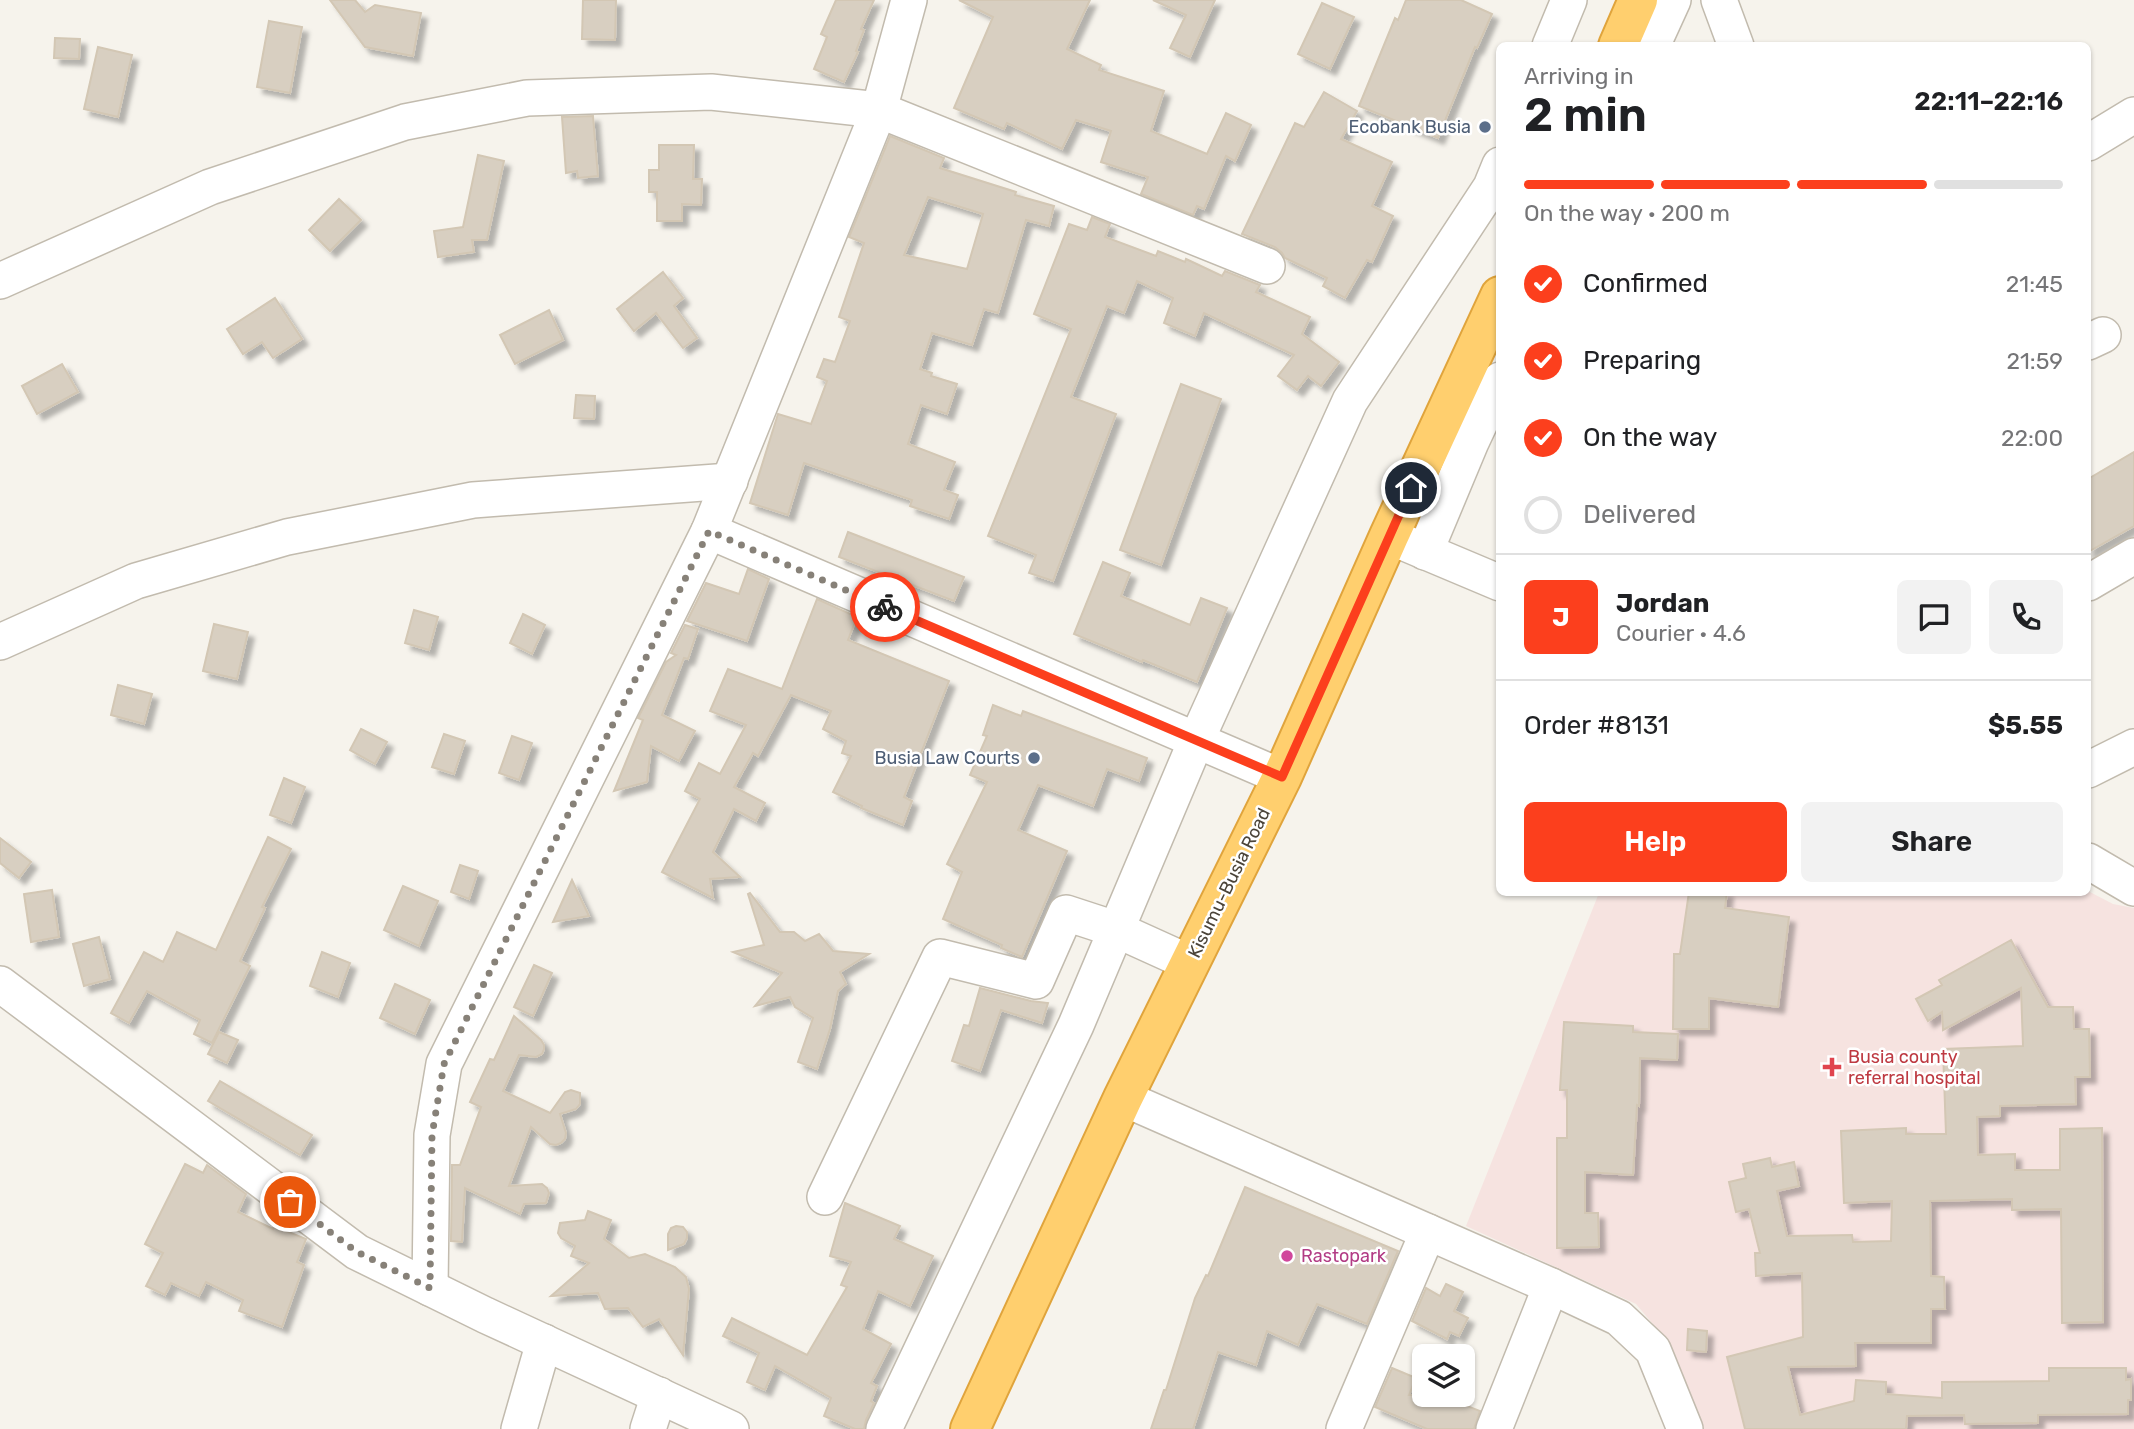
<!DOCTYPE html>
<html lang="en">
<head>
<meta charset="utf-8">
<style>
  body { margin:0; font-family:Rubik,sans-serif; background:#f2f2f2; color:#202124; height:100vh; display:flex; flex-direction:column; font-size:26px; white-space:nowrap }
  * { box-sizing:border-box; margin:0 }
  p { font-size:23px; color:#757577 }
  .icon { flex:none; width:38px; height:38px; fill:none; stroke:currentColor; stroke-width:2; stroke-linecap:round; stroke-linejoin:round }
  .map { position:relative; flex:1; overflow:hidden }
  .panel { position:absolute; left:1496px; top:42px; width:595px; height:854px; display:flex; flex-direction:column; background:#fff; border-radius:10px; box-shadow:0 2px 5px #0004 }
  .panel>* { flex:none }
  .fabs { position:absolute; left:1412px; top:1344px; display:grid; gap:14px }
  .fabs a { display:grid; place-items:center; width:63px; height:63px; border-radius:10px; background:#fff; box-shadow:0 2px 5px #0004; font-size:35px }
  .pin { position:absolute; display:grid; place-items:center; width:60px; height:60px; color:#fff; margin:-30px; border:4px solid #fff; border-radius:50%; box-shadow:0 2px 7px #0007 }
  .courier { position:absolute; display:grid; place-items:center; width:70px; height:70px; margin:-35px; border:5px solid #fc3f1d; border-radius:50%; background:#fff; color:#222; box-shadow:0 2px 9px #0007 }
  .summary em { font-style:normal; font-weight:600 }
  .summary div { display:flex; flex-direction:column-reverse }
  .summary { display:flex; align-items:center; justify-content:space-between; height:119px; padding:0 28px }
  h1 { font-size:46px; font-weight:600; line-height:52px }
  .bar { display:grid; grid-template-columns:repeat(4,1fr); gap:10px 7px; align-content:center; height:84px; padding:0 28px }
  .bar i { height:9px; border-radius:5px; background:#e0e0e0 }
  .bar .selected { background:#fc3f1d }
  .bar p { grid-column:span 4 }
  .line { display:flex; align-items:center; gap:18px; padding:0 28px; border-top:2px solid #e0e0e0 }
  .line div { flex:1 }
  .round { display:grid; place-items:center; flex:none; width:74px; height:74px; border-radius:10px; background:#f2f2f2 }
  ol { padding:0 28px; list-style:none }
  li { display:flex; align-items:center; gap:21px; height:77px }
  li p { margin-inline-start:auto }
  li .icon { padding:7px; border-radius:50%; background:#fc3f1d; color:#fff; stroke-width:4 }
  li:last-child { color:#757577 }
  li i { width:38px; height:38px; border:4px solid #e0e0e0; border-radius:50% }
  .primary-button { display:flex; gap:14px; margin-top:auto; padding:14px 28px }
  .primary-button a { flex:1; height:80px; border-radius:10px; background:#fc3f1d; color:#fff; font-size:28px; font-weight:600; line-height:80px; text-align:center }
  .primary-button a+a { background:#f2f2f2; color:#202124 }
  .map>svg:first-child { display:block }
</style>
</head>
<body>
<div class="map">
<svg width="2134" height="1429" viewBox="0 0 2134 1429">
  <defs>
    <filter id="shadow"><feDropShadow dx="6" dy="6" stdDeviation="2" flood-color="#0004"/></filter>
  </defs>
  <rect width="100%" height="100%" fill="#f6f3ec"/>
  <polygon fill="#f6e3e0" points="2088,891 2113,904 2134,908 2134,1429 1700,1429 1663,1336 1636,1304 1466,1226 1599,893 2088,892"/>
  <g fill="#d8cfc1" stroke="#d3c7b4" stroke-width="2" fill-rule="evenodd" filter="url(#shadow)">
    <polygon points="330,0 355,0 365,12 375,5 421,13 413,56 365,47"/>
    <polygon points="583,0 616,0 615,40 582,39"/>
    <polygon points="836,0 874,0 861,29 864,30 856,51 858,52 844,82 814,69 827,37 821,34"/>
    <polygon points="959,0 1090,0 1067,49 1101,65 1099,70 1164,91 1151,131 1207,154 1226,113 1251,125 1235,161 1226,156 1204,209 1197,206 1193,215 1141,194 1148,177 1101,162 1111,131 1076,120 1062,149 1007,123 1004,129 954,108 993,17"/>
    <polygon points="1153,0 1215,0 1190,57 1170,48 1186,15"/>
    <polygon points="1406,0 1461,0 1492,14 1477,48 1475,47 1438,138 1359,106 1395,18 1398,20"/>
    <polygon points="1322,3 1354,17 1330,69 1298,54"/>
    <polygon points="269,21 302,27 290,93 257,87"/>
    <polygon points="55,38 80,39 79,59 54,58"/>
    <polygon points="98,47 132,55 118,117 84,109"/>
    <polygon points="1324,92 1357,111 1341,139 1392,162 1372,206 1393,216 1372,262 1367,260 1345,298 1323,286 1327,278 1285,258 1282,253 1275,247 1242,234 1295,123 1304,127"/>
    <polygon points="593,116 598,176 578,178 577,171 566,173 562,117"/>
    <path d="M890 136 944 158 940 168 1016 192 1015 195 1054 206 1049 226 1026 220 998 313 984 309 972 345 932 333 920 369 932 373 931 376 957 384 947 414 921 405 908 444 955 462 944 490 958 495 949 519 910 506 912 500 804 463 788 515 750 503 778 414 811 424 827 381 817 377 824 359 835 362 850 321 839 317 864 243 849 237ZM928 197 983 214 967 269 904 255Z"/>
    <polygon points="659,145 694,145 693,179 702,179 701,205 682,204 682,221 657,221 657,192 649,192 649,170 659,170"/>
    <polygon points="478,155 504,161 487,240 472,240 474,252 438,257 434,231 463,227"/>
    <polygon points="339,199 361,220 330,251 309,230"/>
    <polygon points="1092,217 1110,224 1105,237 1156,256 1158,251 1185,262 1186,259 1222,276 1225,271 1260,285 1256,292 1310,317 1302,334 1339,362 1321,386 1308,376 1297,390 1278,376 1294,355 1204,313 1195,336 1164,323 1173,298 1137,281 1124,313 1107,306 1071,397 1116,414 1053,581 1029,573 1036,555 988,536 1071,329 1034,314 1069,224 1087,230"/>
    <polygon points="663,272 683,298 674,306 697,338 683,348 656,313 634,331 617,309"/>
    <polygon points="275,298 302,339 273,358 262,342 243,354 227,329"/>
    <polygon points="549,310 563,340 515,364 500,335"/>
    <polygon points="62,364 78,392 37,414 22,386"/>
    <polygon points="1181,384 1221,399 1161,565 1120,550"/>
    <polygon points="576,395 595,396 594,419 574,418"/>
    <polygon points="2134,452 2134,526 2088,552 2088,479"/>
    <polygon points="848,532 964,577 954,601 839,557"/>
    <polygon points="1103,562 1130,573 1121,596 1190,625 1201,598 1227,608 1197,682 1143,660 1142,662 1074,634"/>
    <polygon points="748,569 769,579 747,641 687,621 706,583 739,594"/>
    <polygon points="817,599 857,617 848,640 949,681 904,797 912,801 903,825 861,808 862,806 833,792 851,756 842,753 846,741 823,729 831,711 791,695 758,756 753,753 734,787 765,803 756,821 734,809 713,852 740,877 710,879 713,898 662,872 700,799 685,791 699,763 720,774 746,725 710,711 728,669 782,689"/>
    <polygon points="414,610 438,617 429,650 405,643"/>
    <polygon points="523,614 545,625 532,654 510,643"/>
    <polygon points="214,624 248,632 237,679 203,671"/>
    <polygon points="685,625 698,629 688,659 684,658 662,715 695,731 679,761 651,746 647,782 614,791 643,720 638,718 666,662 676,655 671,653"/>
    <polygon points="118,685 152,694 144,724 111,715"/>
    <polygon points="993,705 1021,716 1023,711 1147,758 1139,781 1107,769 1093,806 1038,785 1018,830 1067,851 1022,957 1001,948 1002,945 943,919 962,872 947,864 987,782 970,775 987,736 983,735"/>
    <polygon points="361,729 387,742 375,764 350,750"/>
    <polygon points="444,734 465,741 454,774 432,767"/>
    <polygon points="512,736 532,743 519,780 499,773"/>
    <polygon points="284,778 305,787 291,823 270,815"/>
    <polygon points="268,837 291,849 262,907 265,908 240,961 250,966 212,1043 194,1034 200,1020 147,991 129,1023 111,1013 144,952 163,962 177,932 216,950"/>
    <polygon points="0,838 31,862 19,878 0,863"/>
    <polygon points="460,865 478,871 469,899 451,892"/>
    <polygon points="572,880 589,916 553,922"/>
    <polygon points="403,886 438,901 419,946 384,930"/>
    <polygon points="52,890 59,937 31,942 24,894"/>
    <polygon points="1689,892 1727,892 1725,908 1789,917 1778,1007 1709,998 1709,1029 1673,1029 1674,954 1680,954"/>
    <polygon points="750,893 780,932 794,932 805,941 819,934 833,951 869,954 840,972 846,984 838,991 830,1029 817,1069 798,1062 813,1018 795,1007 790,997 755,1006 782,973 733,952 764,945 748,894"/>
    <polygon points="99,937 110,979 84,986 73,944"/>
    <polygon points="2011,940 2048,1007 2073,1007 2074,1029 2089,1029 2090,1077 2075,1077 2076,1104 2000,1106 2000,1116 1977,1117 1978,1155 2015,1154 2015,1170 2060,1170 2060,1129 2102,1128 2103,1322 2062,1323 2061,1209 2012,1210 2012,1199 1930,1201 1931,1276 1944,1277 1945,1309 1931,1309 1931,1343 1855,1343 1856,1366 1788,1367 1800,1415 1854,1401 1856,1380 1886,1382 1886,1394 1942,1398 1942,1382 2049,1381 2049,1368 2126,1368 2126,1380 2131,1379 2131,1400 2128,1400 2128,1414 2038,1415 2038,1423 1965,1424 1964,1415 1907,1416 1906,1429 1745,1429 1727,1357 1803,1337 1802,1273 1756,1276 1755,1253 1760,1253 1749,1209 1736,1212 1729,1182 1746,1178 1743,1164 1770,1158 1772,1167 1794,1162 1799,1186 1777,1191 1787,1236 1852,1235 1853,1242 1891,1241 1892,1201 1844,1203 1841,1131 1906,1128 1906,1134 1946,1134 1943,1049 2023,1046 2021,988 1943,1030 1942,1012 1928,1021 1916,999 1942,985 1939,980"/>
    <polygon points="322,952 350,963 338,997 310,986"/>
    <polygon points="534,965 552,973 533,1016 514,1007"/>
    <polygon points="395,984 430,1000 415,1034 380,1018"/>
    <polygon points="980,988 1031,1001 1048,1003 1042,1023 1001,1010 980,1071 952,1061 964,1025 969,1026"/>
    <polygon points="514,1016 541,1040 544,1045 544,1049 542,1054 536,1057 519,1055 503,1091 550,1113 565,1092 571,1090 580,1093 580,1104 576,1109 560,1114 566,1133 565,1139 561,1143 556,1145 550,1144 531,1127 509,1186 542,1184 547,1188 549,1193 546,1203 524,1204 520,1214 465,1188 462,1242 451,1241 452,1165 460,1165 481,1107 470,1102 490,1059 494,1060"/>
    <polygon points="1564,1022 1633,1026 1633,1032 1678,1034 1677,1060 1640,1058 1639,1106 1637,1105 1633,1175 1585,1172 1585,1213 1598,1213 1599,1247 1557,1248 1557,1138 1567,1138 1567,1090 1560,1090"/>
    <polygon points="219,1032 238,1040 227,1063 208,1054"/>
    <polygon points="220,1081 312,1135 300,1155 208,1101"/>
    <polygon points="185,1164 203,1173 207,1165 246,1194 238,1212 273,1229 274,1226 306,1239 297,1262 304,1265 282,1327 239,1311 243,1300 206,1282 199,1296 171,1283 165,1295 146,1286 163,1253 145,1244"/>
    <polygon points="1245,1187 1398,1251 1367,1324 1317,1304 1298,1345 1267,1331 1256,1365 1218,1352 1193,1429 1151,1429 1164,1390 1166,1390 1195,1298 1206,1275 1208,1276"/>
    <polygon points="845,1203 900,1226 894,1239 933,1256 910,1306 878,1291 863,1329 891,1344 871,1383 877,1386 871,1401 874,1403 866,1420 864,1429 855,1429 824,1416 831,1398 775,1366 765,1390 747,1382 759,1353 723,1336 732,1318 807,1355 847,1287 841,1285 851,1262 830,1256"/>
    <polygon points="588,1211 611,1220 604,1239 629,1258 645,1254 675,1267 686,1277 689,1289 683,1355 659,1319 643,1327 628,1308 605,1309 598,1293 551,1296 589,1263 571,1256 575,1246 561,1238 558,1233 560,1223 585,1220"/>
    <polygon points="676,1226 683,1227 687,1232 687,1238 684,1244 668,1250 668,1234 671,1228"/>
    <polygon points="1446,1284 1463,1292 1454,1311 1468,1318 1459,1336 1450,1332 1447,1339 1412,1321 1426,1288 1440,1296"/>
    <polygon points="1688,1329 1707,1331 1706,1352 1687,1350"/>
    <polygon points="1392,1368 1416,1378 1409,1395 1439,1395 1480,1411 1474,1429 1427,1429 1375,1407"/>
  </g>
  <g fill="none" stroke-linecap="round" stroke-linejoin="round">
    <g stroke="#c2bbae" stroke-width="38">
      <g id="minor">
        <polyline points="1719,0 1736,46"/>
        <polyline points="1550,46 1569,0"/>
        <polyline points="1652,46 1673,0"/>
        <polyline points="2088,143 2134,115"/>
        <polyline points="0,281 210,187 405,122 527,98 711,92 879,110 1267,266"/>
        <polyline points="2088,342 2103,335"/>
        <polyline points="709,531 1282,777"/>
        <polyline points="1405,543 1500,583"/>
        <polyline points="1425,552 1471,442 1500,380"/>
        <polyline points="2088,583 2134,556"/>
        <polyline points="0,642 136,581 287,537 473,500 730,481"/>
        <polyline points="2088,770 2134,747"/>
        <polyline points="2088,861 2134,888"/>
        <polyline points="0,984 357,1252 485,1315 731,1429"/>
        <polyline points="1123,1098 1551,1286 1619,1318 1653,1350 1685,1429"/>
        <polyline points="825,1197 940,957 1036,981 1066,913 1115,929 1190,963"/>
        <polyline points="430,1288 432,1135 444,1064 709,531 879,110 909,0"/>
        <polyline points="519,1429 544,1342"/>
        <polyline points="648,1429 659,1395"/>
        <polyline points="884,1429 1076,1025 1196,741 1350,401 1491,187 1500,165"/>
        <polyline points="1344,1429 1428,1232"/>
        <polyline points="1494,1429 1551,1286"/>
      </g>
    </g>
    <g stroke="#e0a43c" stroke-width="42">
      <g id="highway">
        <polyline points="1618,46 1638,0"/>
        <polyline points="970,1429 1123,1098 1282,777 1389,536 1500,296"/>
      </g>
    </g>
    <use href="#minor" stroke="#fff" stroke-width="35"/>
    <use href="#highway" stroke="#ffcf6e" stroke-width="38"/>
  </g>
  <g fill="none" stroke-linecap="round" stroke-linejoin="round">
    <polyline stroke="#878178" stroke-width="7" stroke-dasharray="0 12.6" points="290,1202 357,1252 430,1288 432,1135 444,1064 709,531 885,607"/>
    <polyline stroke="#fc3f1d" stroke-width="9" points="885,607 1282,777 1411,488"/>
  </g>
  <g fill="#5c6f8a" stroke="#fff" stroke-width="2.5">
    <circle cx="1485" cy="127" r="7"/>
    <circle cx="1034" cy="758" r="7"/>
  </g>
  <path fill="#e0444e" stroke="#fff" stroke-width="2.5" d="M1828.5 1056.5h7v7h7v7h-7v7h-7v-7h-7v-7h7z"/>
  <circle fill="#d1479c" stroke="#fff" stroke-width="2.5" cx="1287" cy="1256" r="7"/>
  <g text-anchor="middle" stroke-width="5" stroke-linejoin="round" paint-order="stroke">
    <g font-size="18" fill="#4e5e75" stroke="#fff" text-anchor="end">
      <text x="1471" y="133">Ecobank Busia</text>
      <text x="1020" y="764">Busia Law Courts</text>
    </g>
    <g font-size="18" fill="#4b4439" stroke="#fff">
      <text transform="translate(1229 883) rotate(-64)" y="6">Kisumu-Busia Road</text>
    </g>
    <g font-size="18" fill="#be3a42" stroke="#fff" text-anchor="start">
      <text x="1848" y="1063">Busia county<tspan x="1848" dy="21">referral hospital</tspan></text>
    </g>
    <g font-size="18" fill="#b23c85" stroke="#fff" text-anchor="start">
      <text x="1301" y="1262">Rastopark</text>
    </g>
  </g>
</svg>
<div class="fabs">
<a><svg class="icon" aria-label="layers" viewBox="0 0 24 24"><path d="M12 4l9 5-9 5-9-5zM3 14l9 5 9-5"/></svg></a>
</div>
<div class="pin" style="left:290px;top:1202px;background:#ea580c"><svg class="icon" aria-label="bag" viewBox="0 0 24 24"><path d="M5 8h14l-1 12H6zM9 8a3 3 0 0 1 6 0"/></svg></div>
<div class="pin" style="left:1411px;top:488px;background:#1f2937"><svg class="icon" aria-label="home" viewBox="0 0 24 24"><path d="M3 11l9-7 9 7M6 9v11h12V9"/></svg></div>
<div class="courier" style="left:885px;top:607px"><svg class="icon" aria-label="bike" viewBox="0 0 24 24"><circle cx="6" cy="16" r="4"/><circle cx="18" cy="16" r="4"/><path d="M6 16l4-8h5l3 8M10 8l3 8H6M13 5h3"/></svg></div>
<section class="panel">
<div class="summary"><div><h1>2 min</h1><p>Arriving in</p></div><em>22:11–22:16</em></div>
<div class="bar"><i class="selected"></i><i class="selected"></i><i class="selected"></i><i></i><p>On the way · 200 m</p></div>
<ol>
<li><svg class="icon" aria-label="check" viewBox="0 0 24 24"><path d="M5 12l5 5 9-10"/></svg>Confirmed<p>21:45</p></li>
<li><svg class="icon" aria-label="check" viewBox="0 0 24 24"><path d="M5 12l5 5 9-10"/></svg>Preparing<p>21:59</p></li>
<li><svg class="icon" aria-label="check" viewBox="0 0 24 24"><path d="M5 12l5 5 9-10"/></svg>On the way<p>22:00</p></li>
<li><i></i>Delivered</li>
</ol>
<div class="line" style="height:126px"><b class="round" style="background:#fc3f1d;color:#fff">J</b><div><b>Jordan</b><p>Courier · 4.6</p></div><a class="round"><svg class="icon" aria-label="chat" viewBox="0 0 24 24"><path d="M4 5h16v11H9l-5 4z"/></svg></a><a class="round"><svg class="icon" aria-label="phone" viewBox="0 0 24 24"><path d="M5 4h4l2 5-3 2q2 4 5 5l2-3 5 2v4C11 20 4 13 5 4z"/></svg></a></div>
<div class="line" style="height:91px"><div>Order #8131</div><b>$5.55</b></div>
<div class="primary-button"><a>Help</a><a>Share</a></div>
</section>
</div>
</body>
</html>
